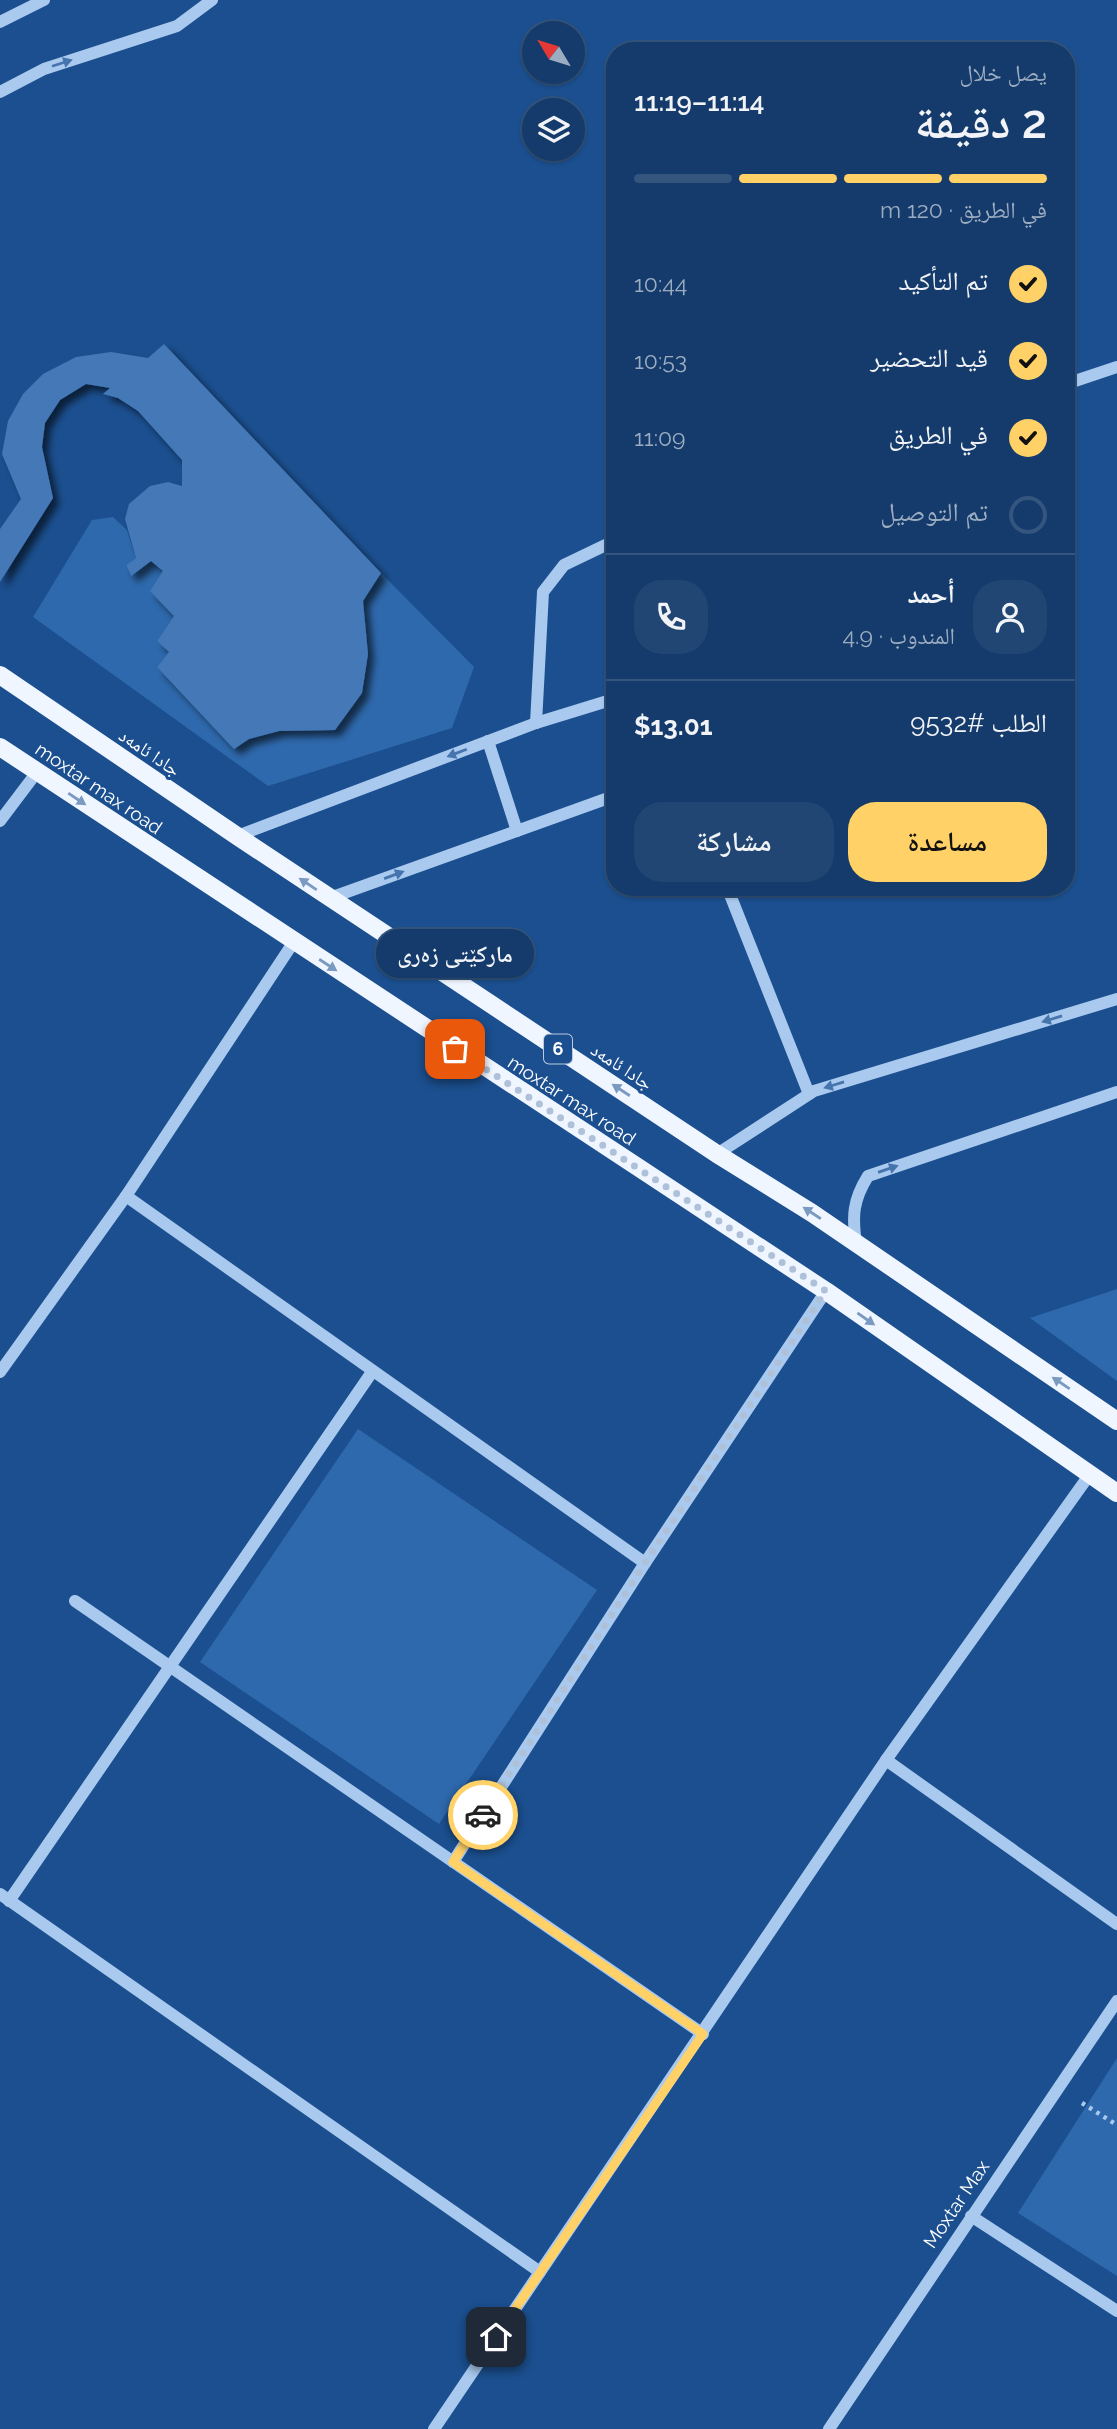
<!DOCTYPE html>
<html lang="ar">
<head>
<meta charset="utf-8">
<style>
  body { margin:0; font-family:Raleway,"Noto Naskh Arabic",sans-serif; background:#214673; color:#f1f3f6; direction:rtl; height:100vh; display:flex; flex-direction:column; font-size:26px; white-space:nowrap }
  * { box-sizing:border-box; margin:0 }
  p { font-size:23px; color:#9dadc1 }
  .icon { flex:none; width:38px; height:38px; fill:none; stroke:currentColor; stroke-width:2; stroke-linecap:round; stroke-linejoin:round }
  .map { position:relative; flex:1; overflow:hidden; direction:ltr }
  .panel { position:absolute; left:606px; top:42px; width:469px; height:854px; display:flex; flex-direction:column; background:#143b6b; border-radius:28px; box-shadow:0 2px 5px #0004,0 0 0 2px #33557e; direction:rtl }
  .panel>* { flex:none }
  .needle { width:46px; rotate:308deg }
  .controls { position:absolute; left:522px; top:21px; display:grid; gap:14px }
  .controls a { display:grid; place-items:center; width:63px; height:63px; border-radius:50%; background:#143b6b; box-shadow:0 2px 5px #0004,0 0 0 2px #33557e; font-size:35px }
  .pin { position:absolute; display:grid; place-items:center; width:60px; height:60px; color:#fff; margin:-30px; border-radius:14px; box-shadow:0 4px 10px #0006 }
  .courier { position:absolute; display:grid; place-items:center; width:70px; height:70px; margin:-35px; border:5px solid #ffd166; border-radius:50%; background:#fff; color:#222; box-shadow:0 2px 9px #0007 }
  .bubble { position:absolute; height:49px; border-radius:24px; background:#143b6b; box-shadow:0 2px 5px #0004,0 0 0 2px #33557e; font-size:23px; font-weight:600; line-height:49px; text-align:center; direction:rtl }
  .headline em { font-style:normal; font-weight:600 }
  .headline div { display:flex; flex-direction:column-reverse }
  .headline { display:flex; align-items:center; justify-content:space-between; height:119px; padding:0 28px }
  h1 { font-size:46px; font-weight:600; line-height:52px }
  .bar { display:grid; grid-template-columns:repeat(4,1fr); gap:10px 7px; align-content:center; height:84px; padding:0 28px }
  .bar i { height:9px; border-radius:5px; background:#33557e }
  .bar .active { background:#ffd166 }
  .bar p { grid-column:span 4 }
  .line { display:flex; align-items:center; gap:18px; padding:0 28px; border-top:2px solid #33557e }
  .line div { flex:1 }
  .round { display:grid; place-items:center; flex:none; width:74px; height:74px; border-radius:28px; background:#214673 }
  ol { padding:0 28px; list-style:none }
  li { display:flex; align-items:center; gap:21px; height:77px }
  li p { margin-inline-start:auto }
  li .icon { padding:7px; border-radius:50%; background:#ffd166; color:#111; stroke-width:4 }
  li:last-child { color:#9dadc1 }
  li i { width:38px; height:38px; border:4px solid #33557e; border-radius:50% }
  .cta { display:flex; gap:14px; margin-top:auto; padding:14px 28px }
  .cta a { flex:1; height:80px; border-radius:28px; background:#ffd166; color:#111; font-size:28px; font-weight:600; line-height:80px; text-align:center }
  .cta a+a { background:#214673; color:#f1f3f6 }
  .map>svg:first-child { display:block }
</style>
</head>
<body>
<div class="map">
<svg width="1117" height="2429" viewBox="0 0 1117 2429">
  <defs>
    <filter id="shadow"><feDropShadow dx="6" dy="6" stdDeviation="3.5" flood-color="#0009"/></filter>
  </defs>
  <rect width="100%" height="100%" fill="#1b4f8f"/>
  <g fill="#2e69ad">
    <polygon points="113,517 127,530 136,558 126,565 130,575 151,561 163,571 174,616 157,641 169,652 157,667 234,748 249,739 279,731 368,654 363,601 381,573 474,667 452,728 268,786 33,617 92,520"/>
    <polygon points="1117,1289 1117,1381 1030,1318"/>
    <polygon points="358,1429 597,1590 439,1824 200,1662"/>
    <polygon points="1117,2058 1117,2276 1018,2213"/>
  </g>
  <polygon fill="#4478b7" filter="url(#shadow)" points="164,344 381,573 363,601 368,654 362,693 335,730 279,731 249,739 234,749 157,667 169,652 157,641 174,616 150,591 163,571 151,561 131,576 126,565 136,558 125,519 129,504 150,486 168,482 182,486 182,460 138,411 118,398 103,394 110,388 86,384 60,400 45,423 42,447 53,498 0,582 0,529 21,499 2,454 8,421 23,394 43,374 76,357 111,352 148,358"/>
  <g fill="none" stroke-linecap="round" stroke-linejoin="round">
    <polyline stroke="#a9c9ee" stroke-width="4.5" stroke-dasharray="3.5 5" stroke-linecap="butt" points="1082,2103 1117,2125"/>
    <g stroke="#a9c9ee" stroke-width="12">
      <polyline points="0,22 44,0"/>
      <polyline points="0,92 44,69 177,26 212,0"/>
      <polyline points="1066,384 1117,367"/>
      <polyline points="536,723 543,592 564,565 614,541"/>
      <polyline points="488,741 517,831"/>
      <polyline points="0,821 37,772"/>
      <polyline points="237,836 536,723 614,699"/>
      <polyline points="727,887 809,1094"/>
      <polyline points="330,898 614,796"/>
      <polyline points="717,1154 814,1091 1117,999"/>
      <polyline points="126,1196 645,1563"/>
      <path d="M856 1243C852 1216 853 1200 868 1176L1117 1092"/>
      <polyline points="0,1372 126,1196 293,943"/>
      <polyline points="75,1601 703,2034"/>
      <polyline points="886,1760 1117,1924"/>
      <polyline points="453,1862 645,1563 826,1291"/>
      <polyline points="0,1894 540,2272"/>
      <polyline points="9,1901 372,1372"/>
      <polyline points="971,2216 1117,2311"/>
      <polyline points="434,2429 886,1760 1090,1474"/>
      <polyline points="829,2429 1117,2001"/>
    </g>
    <g stroke="#f0f6ff" stroke-width="18">
      <polyline points="0,675 237,836 717,1154 812,1213 1117,1421"/>
      <polyline points="0,747 826,1291 1117,1493"/>
    </g>
  </g>
  <defs><path id="oneway-solid" d="M-6-.8H1V-3.2L6.5 0L1 3.2V.8H-6Z" transform="scale(1.75)"/></defs>
  <g fill="#4674ac">
    <use href="#oneway-solid" transform="translate(62 63) rotate(-18)"/>
    <use href="#oneway-solid" transform="translate(457 753) rotate(159)"/>
    <use href="#oneway-solid" transform="translate(394 875) rotate(-20)"/>
    <use href="#oneway-solid" transform="translate(1052 1019) rotate(163)"/>
    <use href="#oneway-solid" transform="translate(834 1085) rotate(163)"/>
    <use href="#oneway-solid" transform="translate(888 1169) rotate(-19)"/>
  </g>
  <g fill="#7b9ac1">
    <use href="#oneway-solid" transform="translate(77 799) rotate(34)"/>
    <use href="#oneway-solid" transform="translate(308 884) rotate(-146)"/>
    <use href="#oneway-solid" transform="translate(328 965) rotate(33)"/>
    <use href="#oneway-solid" transform="translate(621 1090) rotate(-147)"/>
    <use href="#oneway-solid" transform="translate(812 1213) rotate(-147)"/>
    <use href="#oneway-solid" transform="translate(866 1319) rotate(35)"/>
    <use href="#oneway-solid" transform="translate(1061 1383) rotate(-146)"/>
  </g>
  <g fill="none" stroke-linecap="round" stroke-linejoin="round">
    <polyline stroke="#afc1d8" stroke-width="7" stroke-dasharray="0 12.6" points="455,1049 826,1291 645,1563 483,1815"/>
    <polyline stroke="#ffd166" stroke-width="9" points="483,1815 453,1862 703,2034 496,2337"/>
  </g>
  <g text-anchor="middle" stroke-width="6" stroke-linejoin="round" paint-order="stroke">
    <rect fill="#1b4f8f" stroke="#bbcadd" stroke-width="2" x="544" y="1034.5" width="28" height="29" rx="5"/>
    <g font-size="18" font-weight="bold" fill="#fff">
      <text x="558" y="1055">6</text>
    </g>
    <g font-size="19" fill="#fff" stroke="#1b4f8f">
      <text transform="translate(150 752) rotate(34)" y="7">جادا ئامەد</text>
      <text transform="translate(99 788) rotate(34)" y="7">moxtar max road</text>
      <text transform="translate(622 1066) rotate(33)" y="7">جادا ئامەد</text>
      <text transform="translate(572 1100) rotate(33)" y="7">moxtar max road</text>
      <text transform="translate(956 2204) rotate(-56)" y="7">Moxtar Max</text>
    </g>
  </g>
</svg>
<div class="controls">
<a><svg class="needle" viewBox="-14 -14 28 28"><path d="M0-13l5 13h-10z" fill="#e53935"/><path d="M0 13l5-13h-10z" fill="#9dadc1"/></svg></a>
<a><svg class="icon" aria-label="layers" viewBox="0 0 24 24"><path d="M12 4l9 5-9 5-9-5zM3 14l9 5 9-5"/></svg></a>
</div>
<div class="pin" style="left:455px;top:1049px;background:#ea580c"><svg class="icon" aria-label="bag" viewBox="0 0 24 24"><path d="M5 8h14l-1 12H6zM9 8a3 3 0 0 1 6 0"/></svg></div>
<div class="pin" style="left:496px;top:2337px;background:#1f2937"><svg class="icon" aria-label="home" viewBox="0 0 24 24"><path d="M3 11l9-7 9 7M6 9v11h12V9"/></svg></div>
<div class="courier" style="left:483px;top:1815px"><svg class="icon" aria-label="car" viewBox="0 0 24 24"><path d="M5 17H2v-5l4-1 3-4h7l3 4 3 1v5h-3M9 17h6M6 11h13"/><circle cx="7" cy="17" r="2"/><circle cx="17" cy="17" r="2"/></svg></div>
<div class="bubble" style="left:376px;top:929px;width:158px">مارکێتی زەری</div>
<section class="panel">
<div class="headline"><div><h1>2 دقيقة</h1><p>يصل خلال</p></div><em>11:14–11:19</em></div>
<div class="bar"><i class="active"></i><i class="active"></i><i class="active"></i><i></i><p>في الطريق · 120 m</p></div>
<ol>
<li><svg class="icon" aria-label="check" viewBox="0 0 24 24"><path d="M5 12l5 5 9-10"/></svg>تم التأكيد<p>10:44</p></li>
<li><svg class="icon" aria-label="check" viewBox="0 0 24 24"><path d="M5 12l5 5 9-10"/></svg>قيد التحضير<p>10:53</p></li>
<li><svg class="icon" aria-label="check" viewBox="0 0 24 24"><path d="M5 12l5 5 9-10"/></svg>في الطريق<p>11:09</p></li>
<li><i></i>تم التوصيل</li>
</ol>
<div class="line" style="height:126px"><a class="round"><svg class="icon" aria-label="person" viewBox="0 0 24 24"><circle cx="12" cy="8" r="4"/><path d="M4 21q1-7 8-7t8 7"/></svg></a><div><b>أحمد</b><p>المندوب · 4.9</p></div><a class="round"><svg class="icon" aria-label="phone" viewBox="0 0 24 24"><path d="M5 4h4l2 5-3 2q2 4 5 5l2-3 5 2v4C11 20 4 13 5 4z"/></svg></a></div>
<div class="line" style="height:91px"><div>الطلب #9532</div><b>$13.01</b></div>
<div class="cta"><a>مساعدة</a><a>مشاركة</a></div>
</section>
</div>
</body>
</html>
